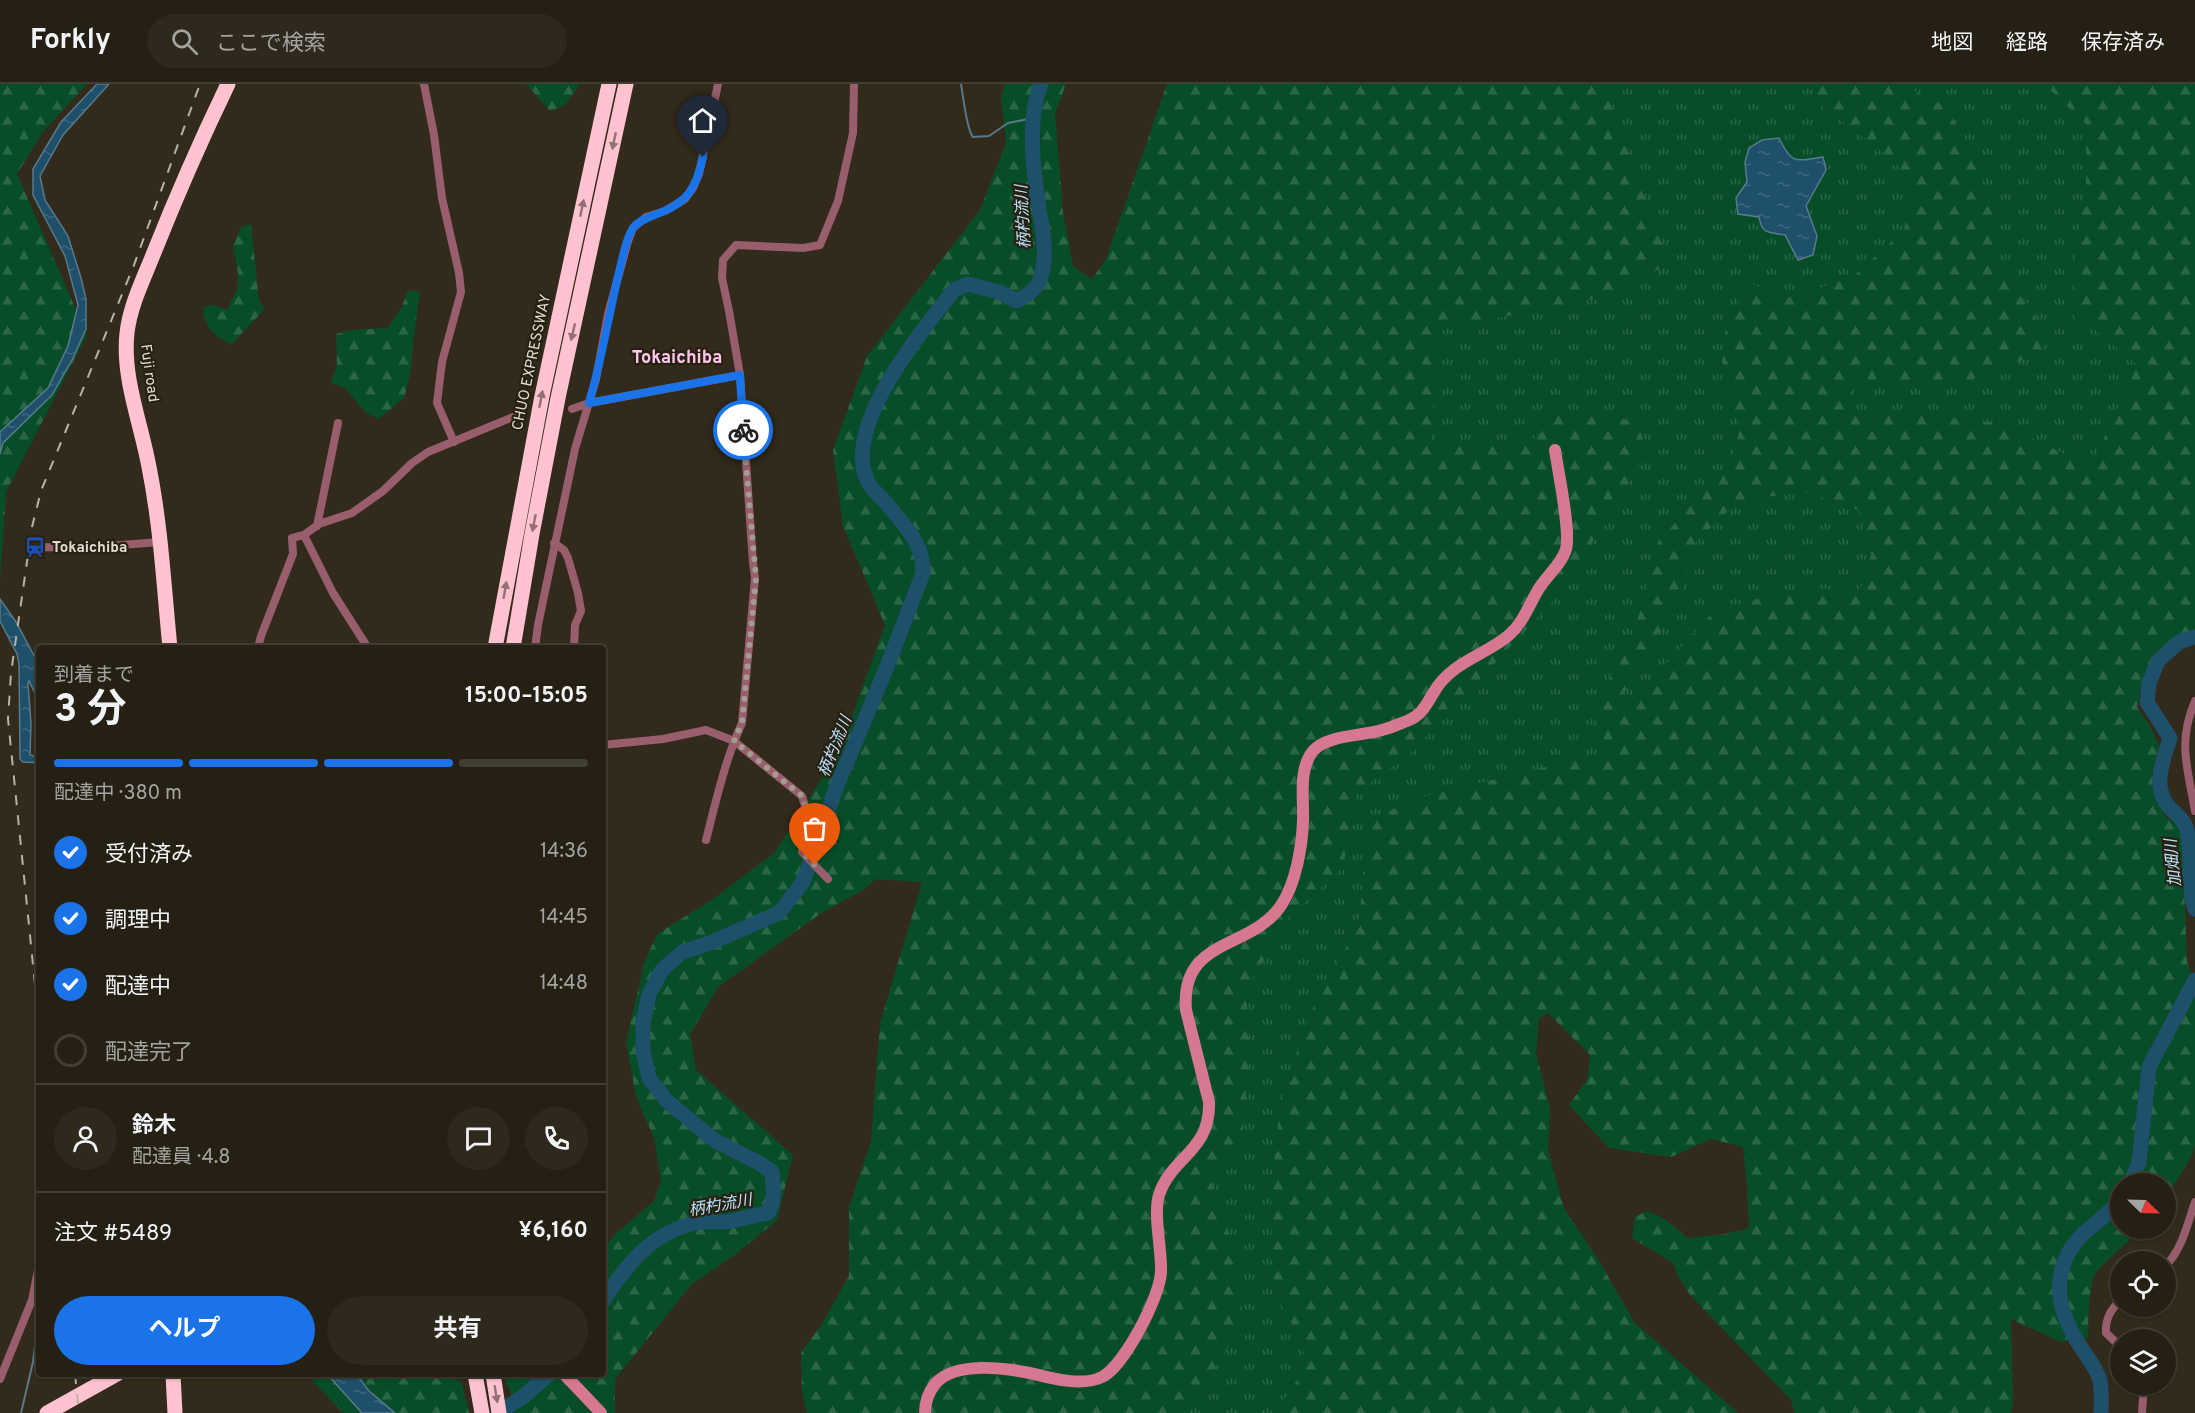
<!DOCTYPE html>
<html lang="ja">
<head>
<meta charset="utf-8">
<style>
  body { margin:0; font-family:Overpass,"Noto Sans JP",sans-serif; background:#2e281d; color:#f1f3f6; height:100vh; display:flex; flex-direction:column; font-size:22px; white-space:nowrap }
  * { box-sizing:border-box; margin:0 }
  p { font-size:20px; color:#a4a3a0 }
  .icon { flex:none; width:33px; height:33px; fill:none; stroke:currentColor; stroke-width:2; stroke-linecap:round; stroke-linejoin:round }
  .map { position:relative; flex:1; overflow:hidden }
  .sheet { position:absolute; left:36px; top:561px; width:570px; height:732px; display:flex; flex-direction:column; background:#262014; border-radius:6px; box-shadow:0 2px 4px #0004,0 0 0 2px #423e34 }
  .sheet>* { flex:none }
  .needle { width:39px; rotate:113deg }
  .tools { position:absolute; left:2110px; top:1089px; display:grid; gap:12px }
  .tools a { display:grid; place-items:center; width:66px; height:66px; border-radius:50%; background:#262014; box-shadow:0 2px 4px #0004,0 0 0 2px #423e34; font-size:30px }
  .pin { position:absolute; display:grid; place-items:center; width:51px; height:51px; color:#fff; margin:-62px -26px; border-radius:50% 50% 50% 0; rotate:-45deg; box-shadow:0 0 6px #0007 }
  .pin .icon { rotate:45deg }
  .courier { position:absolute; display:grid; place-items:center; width:60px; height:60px; margin:-30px; border:4px solid #1a73e8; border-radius:50%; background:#fff; color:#222; box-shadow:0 2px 8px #0007 }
  .headline em { font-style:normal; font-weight:700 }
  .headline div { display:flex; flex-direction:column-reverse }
  .headline { display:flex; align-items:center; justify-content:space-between; height:102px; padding:0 18px }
  h1 { font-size:39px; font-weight:700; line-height:45px }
  .bar { display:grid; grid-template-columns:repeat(4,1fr); gap:9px 6px; align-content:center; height:72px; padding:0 18px }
  .bar i { height:8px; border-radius:4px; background:#423e34 }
  .bar .current { background:#1a73e8 }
  .bar p { grid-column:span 4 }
  .line { display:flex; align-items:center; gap:15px; padding:0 18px; border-top:2px solid #423e34 }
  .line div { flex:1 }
  .round { display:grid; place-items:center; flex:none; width:63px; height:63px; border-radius:32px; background:#2e281d }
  ol { padding:0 18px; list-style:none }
  li { display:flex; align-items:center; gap:18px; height:66px }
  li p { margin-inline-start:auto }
  li .icon { padding:6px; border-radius:50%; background:#1a73e8; color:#fff; stroke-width:4 }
  li:last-child { color:#a4a3a0 }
  li i { width:33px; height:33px; border:3px solid #423e34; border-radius:50% }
  .primary-button { display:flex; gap:12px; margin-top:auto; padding:12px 18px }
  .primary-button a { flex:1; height:69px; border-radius:36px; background:#1a73e8; color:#fff; font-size:24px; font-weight:700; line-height:69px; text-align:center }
  .primary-button a+a { background:#2e281d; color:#f1f3f6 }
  header { display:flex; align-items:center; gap:36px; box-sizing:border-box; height:84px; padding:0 30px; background:#262014; border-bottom:2px solid #423e34 }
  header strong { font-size:28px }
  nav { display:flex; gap:33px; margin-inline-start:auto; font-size:21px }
  .search { width:420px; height:54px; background:#2e281d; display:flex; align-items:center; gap:15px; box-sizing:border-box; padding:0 21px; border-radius:33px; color:#a4a3a0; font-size:22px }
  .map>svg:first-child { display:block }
</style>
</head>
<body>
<header>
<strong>Forkly</strong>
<div class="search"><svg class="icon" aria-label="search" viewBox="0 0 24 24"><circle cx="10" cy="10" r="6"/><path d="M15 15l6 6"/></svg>ここで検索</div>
<nav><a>地図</a><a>経路</a><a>保存済み</a></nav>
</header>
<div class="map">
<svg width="2195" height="1329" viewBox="0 0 2195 1329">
  <defs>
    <pattern id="grass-tufts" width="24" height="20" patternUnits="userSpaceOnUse" patternTransform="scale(1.5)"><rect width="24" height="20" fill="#074e28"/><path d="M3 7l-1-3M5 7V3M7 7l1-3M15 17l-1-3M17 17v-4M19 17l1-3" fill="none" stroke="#2b6746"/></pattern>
    <pattern id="forest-firs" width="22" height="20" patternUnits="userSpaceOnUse" patternTransform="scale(1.5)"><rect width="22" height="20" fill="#074e28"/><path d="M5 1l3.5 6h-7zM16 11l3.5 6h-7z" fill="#2b6746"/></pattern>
    <pattern id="water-ripples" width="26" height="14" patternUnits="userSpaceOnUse" patternTransform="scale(1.5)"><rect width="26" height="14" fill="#1e506b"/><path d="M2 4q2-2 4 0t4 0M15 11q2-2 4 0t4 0" fill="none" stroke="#3e697f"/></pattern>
  </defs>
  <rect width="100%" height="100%" fill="#322a1a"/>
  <polygon fill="url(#grass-tufts)" points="1546,0 2195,0 2195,461 1511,863 1593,1329 1140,1329 1272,388"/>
  <g fill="url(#forest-firs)" fill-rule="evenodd">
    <polygon points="0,0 87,0 42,49 17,90 87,251 6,408 0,498"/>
    <polygon points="524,0 580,0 565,21 550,27 528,2"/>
    <polygon points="1005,0 1066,0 1055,30 1063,129 1073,182 1092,195 1106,175 1167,0 1603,0 1671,180 1592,215 1439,246 1431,357 1530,359 1554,331 1637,336 1646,369 1565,504 1409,671 1357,708 1343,783 1288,834 1246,906 1250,966 1241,1067 1211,1097 1233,1160 1239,1185 1243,1238 1189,1329 807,1329 802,1309 801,1269 821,1241 849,1192 849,1123 871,1057 880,939 922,798 876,795 863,806 820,830 718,903 690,950 696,986 793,1071 777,1136 736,1170 692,1200 615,1295 615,1329 514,1329 510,1307 503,1290 603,1290 603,1167 613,1152 654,1117 661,1096 654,1054 636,1013 626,959 644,879 657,850 713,815 774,769 839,667 885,541 843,442 833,366 867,272 980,126 1006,59 1001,14"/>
    <path d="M1814 0H1899L1942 20 1953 34 1979 90 1993 113 1998 177 2013 205 2034 226 2044 268 1954 302 1854 301 1852 331 1862 335 1895 327 2003 340 2062 369 2094 376 2137 281 2093 244 2074 236 2072 182 2086 110V40L2044 0H2195V561L2160 565 2142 600 2137 623 2151 644 2159 662 2152 690 2164 731 2182 745 2187 877 2195 902V1060L2193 1070 2166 1113V1100H2121V1144L2140 1145C2127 1160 2108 1174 2096 1188 2089 1198 2088 1240 2088 1254L2061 1258 2011 1235 2013 1322 2011 1329H1795L1791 1316 1690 1211 1678 1192 1673 1179 1632 1154 1635 1133 1647 1127 1665 1135 1688 1154 1726 1150 1749 1144 1747 1103 1743 1063 1711 1055 1671 1073 1609 1064 1569 1021 1587 996 1590 971 1548 929 1539 935 1536 970 1550 1024 1548 1067 1564 1124 1601 1180 1634 1238 1738 1329H1275L1307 1282 1300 1254 1278 1216 1272 1183 1271 1097 1277 1058 1279 1020 1310 930 1359 839 1365 770 1375 733 1418 714 1608 668 1593 645 1609 597 1635 545 1658 458 1732 376 1740 344 1722 278 1726 243 1750 198 1780 216 1853 193 1904 146 1912 111 1896 78 1820 21ZM1806 408 1858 426 1871 470 1859 510 1824 505 1776 510 1715 526 1629 620 1624 609 1678 518 1696 458 1728 427 1766 413Z"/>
    <path d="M251 140 259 216 264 224 261 229 231 261C213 249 205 246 203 223L214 221 227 226 237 206 238 189 233 162 241 143Z"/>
    <polygon points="408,206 420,208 413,258 411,287 404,314 379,335 366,329 345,304 331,299 337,280 336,250 352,246 387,244 401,225"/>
    <polygon points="306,1290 432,1290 461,1297 469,1329 343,1329"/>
  </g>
  <g fill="url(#water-ripples)" stroke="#587a8a" stroke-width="1.5">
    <polygon points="97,0 109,0 63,51 40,92 45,116 68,152 81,194 86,215 86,245 73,274 52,311 3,359 0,370 0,348 48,304 68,262 78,221 65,172 33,111 33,85 61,38"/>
    <path d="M1779 54C1792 81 1795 77 1823 73L1826 86 1806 122 1817 152 1813 171 1798 176 1785 151C1769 148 1762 151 1759 133L1738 130 1736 114 1747 98 1745 78 1749 64 1762 56Z"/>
    <polygon points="0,515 16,538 39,581 39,618 29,597 28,600 31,640 30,671 39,673 39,679 23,678 20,675 19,580 17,570 0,537"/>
    <polygon points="327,1290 356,1290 369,1307 395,1329 362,1329"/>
  </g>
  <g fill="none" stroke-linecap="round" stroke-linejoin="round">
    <g stroke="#587a8a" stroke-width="2">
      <path d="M961 0C963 12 967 47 973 53L989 52 1008 39 1033 34"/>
      <polyline points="21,1329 33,1278 39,1229"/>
    </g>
    <g stroke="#1e506b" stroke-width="15">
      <path d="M2195 553 2179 558 2158 577 2149 599 2147 618 2170 654C2163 677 2151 704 2170 724 2176 730 2186 738 2187 746 2193 772 2187 800 2195 825"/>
      <polyline points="2130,1100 2139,1078 2149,983 2195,896"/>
      <path d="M603 1217C628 1178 653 1147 700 1138 708 1137 715 1138 723 1138 737 1137 754 1131 768 1129 776 1115 773 1103 772 1088L761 1080 714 1056 667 1017 649 994 643 967V939L649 910 662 886 682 868 710 859 779 829 803 798 836 704 886 585 923 489C924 459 904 441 886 419 881 413 872 406 868 398 840 344 922 247 954 206L968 200 999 208 1017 217C1024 213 1034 207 1038 200 1050 176 1042 143 1038 118 1033 82 1027 34 1041 0"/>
      <polyline points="498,1329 524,1312 549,1290"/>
      <path d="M2101 1329C2101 1319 2102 1307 2100 1297 2097 1285 2088 1274 2082 1265 2061 1233 2050 1201 2070 1166 2082 1145 2107 1135 2121 1114"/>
    </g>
    <g stroke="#995e6d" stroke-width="8">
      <polyline points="424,0 434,51 442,114 459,189 461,208 442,278 437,319 454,358"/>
      <polyline points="572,325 589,319 740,291"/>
      <polyline points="317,442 338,339"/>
      <polyline points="304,451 333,509 368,564"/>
      <polyline points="554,459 564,466 568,474 578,509 581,527 575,541 574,564"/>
      <polyline points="38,463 82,464 160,458"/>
      <polyline points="258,564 261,552 293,470 292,454 304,451 319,440 352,429 383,407 412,379 428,368 513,333 521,332"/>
      <polyline points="535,564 538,541 575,365 596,295 608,230 628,157 633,144 646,133 665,127 685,115 693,104 699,90 718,0"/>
      <path d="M2195 617C2177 659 2188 685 2195 727"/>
      <polyline points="603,661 663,655 706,646 734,657 802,712 805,722 802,768 828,795"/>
      <path d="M706 756C716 717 725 676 742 639L755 494 753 479 740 291 729 227 722 194 723 176 736 161 803 164 820 161 838 117 853 49 854 0"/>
      <path d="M2166 1181C2182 1166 2188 1138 2195 1118"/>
      <path d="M2121 1215C2111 1226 2105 1234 2106 1249L2121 1263"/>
      <polyline points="0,1295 32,1216 39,1181"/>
      <polyline points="2142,1329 2144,1300"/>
    </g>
    <g stroke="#d77892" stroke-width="12">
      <polyline points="564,1290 601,1329"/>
      <path d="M925 1329C925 1318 928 1309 935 1300 955 1277 1004 1284 1030 1289 1050 1294 1082 1303 1102 1293 1124 1282 1160 1213 1161 1188 1162 1166 1153 1131 1159 1111 1171 1073 1211 1067 1209 1018L1186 926C1180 852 1252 867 1282 820 1296 798 1302 763 1303 737 1304 716 1298 685 1313 667 1326 651 1363 652 1382 646 1390 644 1399 640 1407 637 1422 631 1426 621 1434 608 1439 599 1447 591 1455 585 1472 572 1493 565 1509 551 1523 539 1529 521 1538 506 1546 492 1562 480 1566 465 1571 448 1558 387 1555 366"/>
    </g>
    <g stroke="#fec2d0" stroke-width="15">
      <path d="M170 564C164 504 161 443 149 383 141 339 122 293 127 249 130 222 143 196 153 171 176 113 201 56 228 0"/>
      <polyline points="495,564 542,312 609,0"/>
      <polyline points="513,564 532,450 558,314 626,0"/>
      <polyline points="173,1290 175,1329"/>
      <polyline points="475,1290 482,1329"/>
      <polyline points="493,1290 499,1329"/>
      <polyline points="47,1329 117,1290"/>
    </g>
    <g stroke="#b8b3a7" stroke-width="2" stroke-dasharray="10 10" stroke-linecap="butt">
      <polyline points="39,940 8,635 11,589 32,443 41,407 134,181 200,0"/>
      <polyline points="75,1290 79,1329"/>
    </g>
  </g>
  <defs><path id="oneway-solid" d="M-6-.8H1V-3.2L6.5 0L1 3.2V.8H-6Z" transform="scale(1.5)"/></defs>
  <g fill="#937170">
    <use href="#oneway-solid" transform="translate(614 57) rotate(102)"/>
    <use href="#oneway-solid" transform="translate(582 124) rotate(-78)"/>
    <use href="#oneway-solid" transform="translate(573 248) rotate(103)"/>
    <use href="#oneway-solid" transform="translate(541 315) rotate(-79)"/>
    <use href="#oneway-solid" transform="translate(534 439) rotate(101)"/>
    <use href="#oneway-solid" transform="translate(505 506) rotate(-80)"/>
    <use href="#oneway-solid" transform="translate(496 1310) rotate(81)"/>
  </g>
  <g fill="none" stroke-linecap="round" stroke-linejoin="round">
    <polyline stroke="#a39d91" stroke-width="6" stroke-dasharray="0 10.8" points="743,346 756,494 742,639 734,657 802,712 805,722 802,768 815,781"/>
    <path stroke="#1a73e8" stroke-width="8" d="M703 73C696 104 688 119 657 130 649 133 638 137 633 144 626 154 623 172 620 184 609 229 602 275 589 319L740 291 743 346"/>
  </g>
  <defs>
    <g id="station-bare" transform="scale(1.62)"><path d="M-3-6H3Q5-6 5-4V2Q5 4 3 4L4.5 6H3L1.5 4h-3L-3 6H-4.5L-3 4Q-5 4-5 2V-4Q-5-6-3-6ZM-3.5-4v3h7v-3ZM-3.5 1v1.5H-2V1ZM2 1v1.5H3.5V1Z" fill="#1a4fb4" stroke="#282010" stroke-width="2.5" paint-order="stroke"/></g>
  </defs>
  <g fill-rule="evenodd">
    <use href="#station-bare" x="35" y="463"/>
  </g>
  <g text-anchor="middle" stroke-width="4.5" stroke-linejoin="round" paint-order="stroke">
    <g font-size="15" fill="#e0dbd1" stroke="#282010">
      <text transform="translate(531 278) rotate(-78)" y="5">CHUO EXPRESSWAY</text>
      <text transform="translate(150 289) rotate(82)" y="5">Fuji road</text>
    </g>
    <g font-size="15" font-weight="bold" fill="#e0dbd1" stroke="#282010" text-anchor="start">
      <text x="52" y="468">Tokaichiba</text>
    </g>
    <g font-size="16" font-style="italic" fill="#b8e3fe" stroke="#282010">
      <text transform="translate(1022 133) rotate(-93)" y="6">柄杓流川</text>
      <text transform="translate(834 662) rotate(-68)" y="6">柄杓流川</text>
      <text transform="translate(2172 779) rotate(-96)" y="6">加畑川</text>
      <text transform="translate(720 1120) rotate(-10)" y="6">柄杓流川</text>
    </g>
    <g font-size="18" font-weight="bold" fill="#fec6eb" stroke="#282010">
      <text x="677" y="279">Tokaichiba</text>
    </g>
  </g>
</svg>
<div class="tools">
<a><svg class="needle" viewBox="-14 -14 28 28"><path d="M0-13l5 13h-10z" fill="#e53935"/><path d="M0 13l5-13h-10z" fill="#a4a3a0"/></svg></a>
<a><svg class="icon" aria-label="locate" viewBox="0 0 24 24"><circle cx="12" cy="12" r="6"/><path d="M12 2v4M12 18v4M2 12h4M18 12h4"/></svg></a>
<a><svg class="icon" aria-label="layers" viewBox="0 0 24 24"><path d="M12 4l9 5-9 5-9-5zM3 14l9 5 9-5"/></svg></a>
</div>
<div class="pin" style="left:815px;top:781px;background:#ea580c"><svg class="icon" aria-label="bag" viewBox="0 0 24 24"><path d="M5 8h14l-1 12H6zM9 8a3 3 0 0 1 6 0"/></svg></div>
<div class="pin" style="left:703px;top:73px;background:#1f2937"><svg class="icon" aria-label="home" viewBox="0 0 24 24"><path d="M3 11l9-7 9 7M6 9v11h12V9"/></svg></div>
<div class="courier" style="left:743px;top:346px"><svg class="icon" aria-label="bike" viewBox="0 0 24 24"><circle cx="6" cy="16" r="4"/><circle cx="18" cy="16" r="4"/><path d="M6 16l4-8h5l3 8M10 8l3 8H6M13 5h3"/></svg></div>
<section class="sheet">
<div class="headline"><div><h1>3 分</h1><p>到着まで</p></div><em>15:00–15:05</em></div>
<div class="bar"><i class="current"></i><i class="current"></i><i class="current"></i><i></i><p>配達中 · 380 m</p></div>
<ol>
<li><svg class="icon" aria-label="check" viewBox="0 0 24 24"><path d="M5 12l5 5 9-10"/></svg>受付済み<p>14:36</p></li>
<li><svg class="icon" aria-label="check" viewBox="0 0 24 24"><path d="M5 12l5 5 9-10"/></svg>調理中<p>14:45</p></li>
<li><svg class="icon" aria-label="check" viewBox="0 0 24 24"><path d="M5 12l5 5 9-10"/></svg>配達中<p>14:48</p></li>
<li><i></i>配達完了</li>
</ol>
<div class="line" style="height:108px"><a class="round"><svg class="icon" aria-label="person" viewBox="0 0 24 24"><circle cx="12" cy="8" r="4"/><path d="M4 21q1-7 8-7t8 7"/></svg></a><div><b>鈴木</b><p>配達員 · 4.8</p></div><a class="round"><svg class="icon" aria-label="chat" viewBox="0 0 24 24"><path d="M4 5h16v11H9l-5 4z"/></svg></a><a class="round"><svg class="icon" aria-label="phone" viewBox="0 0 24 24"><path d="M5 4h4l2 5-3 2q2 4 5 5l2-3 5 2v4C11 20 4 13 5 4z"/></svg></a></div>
<div class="line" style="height:78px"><div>注文 #5489</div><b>¥6,160</b></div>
<div class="primary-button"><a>ヘルプ</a><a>共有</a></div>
</section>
</div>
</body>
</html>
